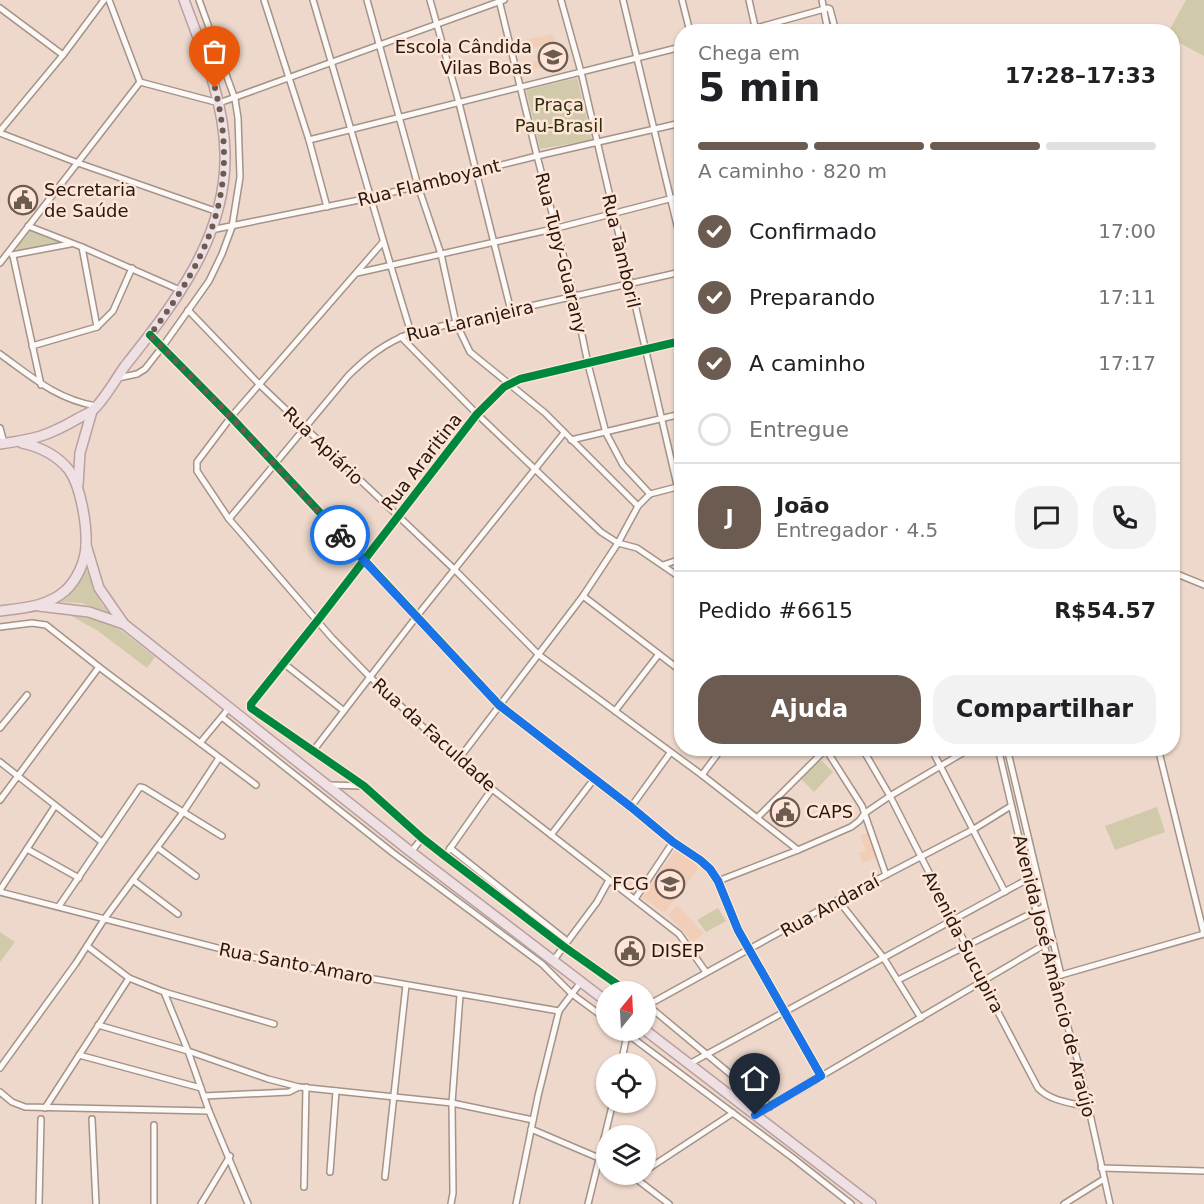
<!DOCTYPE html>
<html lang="pt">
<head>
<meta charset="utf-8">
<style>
  body { margin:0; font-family:"DejaVu Sans",sans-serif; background:#f2f2f2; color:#202124; height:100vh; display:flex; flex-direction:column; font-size:22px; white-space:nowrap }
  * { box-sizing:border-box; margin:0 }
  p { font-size:20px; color:#757577 }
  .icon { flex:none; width:33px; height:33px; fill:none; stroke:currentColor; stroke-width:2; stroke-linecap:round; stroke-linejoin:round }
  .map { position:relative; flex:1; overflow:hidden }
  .details { position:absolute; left:674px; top:24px; width:506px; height:732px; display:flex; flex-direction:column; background:#fff; border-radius:24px; box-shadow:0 2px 4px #0004 }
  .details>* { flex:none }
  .needle { width:39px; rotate:18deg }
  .tools { position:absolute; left:596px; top:981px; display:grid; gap:12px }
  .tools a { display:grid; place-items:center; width:60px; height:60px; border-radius:50%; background:#fff; box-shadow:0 2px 4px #0004; font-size:30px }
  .pin { position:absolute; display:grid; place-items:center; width:51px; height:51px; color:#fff; margin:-62px -26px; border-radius:50% 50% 50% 0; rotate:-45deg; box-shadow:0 0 6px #0007 }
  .pin .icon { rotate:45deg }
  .courier { position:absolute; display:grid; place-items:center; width:60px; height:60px; margin:-30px; border:4px solid #1a73e8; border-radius:50%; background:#fff; color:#222; box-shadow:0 2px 8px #0007 }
  .head em { font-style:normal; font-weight:600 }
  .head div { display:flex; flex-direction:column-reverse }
  .head { display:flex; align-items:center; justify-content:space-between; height:102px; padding:0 24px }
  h1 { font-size:39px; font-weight:600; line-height:45px }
  .bar { display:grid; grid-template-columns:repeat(4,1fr); gap:9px 6px; align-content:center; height:72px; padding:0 24px }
  .bar i { height:8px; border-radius:4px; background:#e0e0e0 }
  .bar .on { background:#6c5b51 }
  .bar p { grid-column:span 4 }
  .line { display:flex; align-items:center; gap:15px; padding:0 24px; border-top:2px solid #e0e0e0 }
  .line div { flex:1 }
  .round { display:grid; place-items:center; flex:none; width:63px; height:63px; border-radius:24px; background:#f2f2f2 }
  ol { padding:0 24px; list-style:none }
  li { display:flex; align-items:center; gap:18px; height:66px }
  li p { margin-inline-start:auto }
  li .icon { padding:6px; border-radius:50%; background:#6c5b51; color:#fff; stroke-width:4 }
  li:last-child { color:#757577 }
  li i { width:33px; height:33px; border:3px solid #e0e0e0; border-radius:50% }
  .action { display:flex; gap:12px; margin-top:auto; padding:12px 24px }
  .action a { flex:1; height:69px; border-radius:24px; background:#6c5b51; color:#fff; font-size:24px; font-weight:600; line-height:69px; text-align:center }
  .action a+a { background:#f2f2f2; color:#202124 }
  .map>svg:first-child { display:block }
</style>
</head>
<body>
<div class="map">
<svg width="1204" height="1204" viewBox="0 0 1204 1204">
  <rect width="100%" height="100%" fill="#eed8cb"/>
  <g fill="#f2ceb9">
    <polygon points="553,34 562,70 552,73 545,45 518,51 516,42"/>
    <polygon points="544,59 546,66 522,72 520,65"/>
    <polygon points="868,833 877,858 862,863 859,853 866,851 860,836"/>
    <polygon points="676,849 695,863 698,869 665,913 642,898"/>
    <polygon points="677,905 704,933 693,942 668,915"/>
  </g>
  <g fill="#d1caaa">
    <polygon points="1186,0 1204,0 1204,56 1172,39 1172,32 1169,31"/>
    <polygon points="577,78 592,140 540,149 526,90"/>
    <polygon points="30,231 31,231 57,241 56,244 18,251 16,248"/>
    <path d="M85 566 101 603 110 614 81 603 57 602C74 595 80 582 85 566Z"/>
    <polygon points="66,613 100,620 119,629 155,657 147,668 98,631"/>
    <polygon points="821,760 833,772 814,792 801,779"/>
    <polygon points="1157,807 1165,832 1115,850 1105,826"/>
    <polygon points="718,908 726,921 706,932 697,920"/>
    <polygon points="0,932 15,942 0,962"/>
  </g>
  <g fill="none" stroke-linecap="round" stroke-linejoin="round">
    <g stroke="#a39389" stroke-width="8">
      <g id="minor">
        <polyline points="109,0 140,82"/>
        <polyline points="264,0 309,140 327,207"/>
        <path d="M313 0C346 111 377 222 411 333"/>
        <polyline points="367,0 418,186 441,254 456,323 470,352 545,413 638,506"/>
        <polyline points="430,0 459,103 511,311"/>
        <polyline points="499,0 537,156 574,296 588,364 606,433 623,465 650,494"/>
        <polyline points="561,0 581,72 681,502"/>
        <polyline points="623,0 681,242"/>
        <polyline points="682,0 690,32"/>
        <polyline points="749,0 756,31"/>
        <polyline points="822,0 828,32"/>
        <polyline points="0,8 63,55"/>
        <polyline points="742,32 828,8 830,9 836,32"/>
        <polyline points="140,82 219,103 504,0"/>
        <polyline points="0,131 63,55 104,0"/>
        <polyline points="0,133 78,163 218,212"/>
        <polyline points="309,140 681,47"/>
        <polyline points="28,226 82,247 182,291"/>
        <polyline points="211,230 369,198 537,156 681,123"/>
        <polyline points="383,242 231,417 197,462 197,471 229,519 332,638 370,677 458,760 492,789 679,934 706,972"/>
        <polyline points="12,255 70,244"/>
        <polyline points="13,256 41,385"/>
        <polyline points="0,263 140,82"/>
        <polyline points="357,273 557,228 681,196"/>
        <polyline points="188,310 260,385 454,569 539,655 702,775 798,850"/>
        <polyline points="97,327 113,311 132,268"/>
        <polyline points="150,335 231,417 499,705 631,807 673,842 700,860 710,869 718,881 738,930 821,1076"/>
        <polyline points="401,337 477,414 601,532 618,543 637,548 681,578"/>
        <polyline points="32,346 97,327 82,247"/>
        <path d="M0 354C32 377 56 399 96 406"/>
        <polyline points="118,378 137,374 145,369 163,346 209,281 222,254 232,227 240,177 238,118 235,99 199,0"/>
        <polyline points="0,428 4,443"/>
        <polyline points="571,440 681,414"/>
        <polyline points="650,494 681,486"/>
        <path d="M229 519 348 376C367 357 385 343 411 333L681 272"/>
        <polyline points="663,565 681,559"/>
        <polyline points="1172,572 1204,585"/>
        <polyline points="583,596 681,671"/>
        <polyline points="0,627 32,623 46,625 99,667 256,785"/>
        <polyline points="282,662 344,711"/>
        <polyline points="615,711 659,654"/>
        <polyline points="222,717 393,853 542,964 572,994 606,1019"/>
        <polyline points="0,728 27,695"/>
        <polyline points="200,743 229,708"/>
        <polyline points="825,748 862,806 886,875"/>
        <path d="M862 748 890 796 966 945 982 982 1038 1088C1050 1101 1071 1103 1088 1107"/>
        <polyline points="931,748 1005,892"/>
        <polyline points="998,748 1044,945 1080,1069 1110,1204"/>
        <polyline points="1007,748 1061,975"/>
        <polyline points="313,751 417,616 564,433"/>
        <polyline points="458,760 583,596 618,543 638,506 650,494"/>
        <polyline points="0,762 102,842"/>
        <polyline points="702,775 722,748"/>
        <polyline points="328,785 364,786"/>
        <polyline points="0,800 99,667"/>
        <polyline points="631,807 670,753"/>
        <polyline points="757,818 827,748"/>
        <polyline points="551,835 594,779"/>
        <polyline points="158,848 196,876"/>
        <polyline points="450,848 567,941"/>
        <polyline points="27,849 79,878"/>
        <polyline points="449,850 492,789"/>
        <polyline points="411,852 422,838"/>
        <polyline points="133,880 178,914"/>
        <polyline points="718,881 798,850 851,827 859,821 865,813 890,796 971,748"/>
        <polyline points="0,890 55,806"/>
        <polyline points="0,892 264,960 559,1011 581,982"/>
        <polyline points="635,899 673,842"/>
        <polyline points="838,900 883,957 921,1018"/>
        <polyline points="59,906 140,787 144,788 222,836"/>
        <polyline points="87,946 129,978 164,992 274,1024"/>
        <polyline points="553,961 597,902 609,880"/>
        <polyline points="1054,977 1204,934 1158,748"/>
        <polyline points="898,980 1044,907"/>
        <polyline points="164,992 188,1051 209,1111 248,1204"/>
        <polyline points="628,992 563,946 445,856 422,838 364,786 251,708 251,704 318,620 477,414 504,387 520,379 681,341"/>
        <polyline points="645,1003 770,1107"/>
        <polyline points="648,1005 838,900 974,829 1011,806"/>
        <polyline points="98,1025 188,1051 268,1079 299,1087 452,1103 533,1120"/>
        <polyline points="622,1030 793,1158 851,1204"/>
        <polyline points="79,1055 201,1088"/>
        <polyline points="621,1064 627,1035"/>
        <polyline points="689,1064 1028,879"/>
        <polyline points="0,1068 76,963 105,918 184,811 219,758"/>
        <polyline points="0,1092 12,1102 25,1107 209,1111"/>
        <polyline points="204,1096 289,1092 299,1087"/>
        <polyline points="45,1108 129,978"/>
        <polyline points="755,1115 1044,945 1053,942"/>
        <polyline points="92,1119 96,1204"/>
        <polyline points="154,1125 154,1204"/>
        <polyline points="531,1129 606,1161"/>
        <polyline points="1101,1168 1204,1171"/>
        <polyline points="645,1171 733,1113"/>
        <polyline points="330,1172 336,1091"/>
        <polyline points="630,1174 669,1204"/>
        <polyline points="385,1177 406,985"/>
        <polyline points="304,1187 306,1087"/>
        <polyline points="39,1204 41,1119"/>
        <polyline points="201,1204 230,1156"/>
        <polyline points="451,1204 453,1193 452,1103 460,995"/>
        <polyline points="516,1204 538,1096 559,1011"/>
        <polyline points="588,1204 613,1102"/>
        <polyline points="1064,1204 1104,1179"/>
      </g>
    </g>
    <g stroke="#baa0a1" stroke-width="12">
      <g id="trunk">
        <path d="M0 444C34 439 46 437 77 419 82 416 88 414 93 410 105 399 115 380 125 366 174 304 227 237 225 153 224 100 202 49 184 0"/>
        <polyline points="78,485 80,453 92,411"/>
        <polyline points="86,545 99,588 124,624 411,852 606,1001"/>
        <polyline points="39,606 89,612 124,624"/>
        <path d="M0 611C23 608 46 607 65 591 77 580 85 562 86 546 87 525 81 487 69 470 57 455 40 447 22 443"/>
        <polyline points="645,1030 871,1204"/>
      </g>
    </g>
    <use href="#minor" stroke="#fcf9f7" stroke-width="5"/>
    <use href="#trunk" stroke="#eee0e3" stroke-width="9"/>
    <g stroke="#fee5d7" stroke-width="11">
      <g id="cycleway">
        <polyline points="150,335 231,417 499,705 631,807 673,842 700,860 710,869 718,881 738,930 821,1076"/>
        <polyline points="628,992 563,946 445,856 422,838 364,786 251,708 251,704 318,620 477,414 504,387 520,379 681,341"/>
      </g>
    </g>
    <use href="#cycleway" stroke="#00873e" stroke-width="8"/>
  </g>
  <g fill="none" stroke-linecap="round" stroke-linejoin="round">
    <path stroke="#6c5b51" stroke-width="6" stroke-dasharray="0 10.8" d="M215 88C240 189 211 254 150 335L231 417 340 535"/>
    <polyline stroke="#1a73e8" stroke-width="8" points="340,535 499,705 631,807 673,842 700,860 710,869 718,881 738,930 821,1076 755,1115"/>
  </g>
  <defs>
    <g id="school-ring" transform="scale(1.5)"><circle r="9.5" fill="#fee5d7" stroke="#6c5b51" stroke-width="1.5"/><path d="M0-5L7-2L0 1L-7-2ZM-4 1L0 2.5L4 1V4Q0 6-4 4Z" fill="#6c5b51"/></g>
    <g id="civic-ring" transform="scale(1.5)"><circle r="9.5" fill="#fee5d7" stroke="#6c5b51" stroke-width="1.5"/><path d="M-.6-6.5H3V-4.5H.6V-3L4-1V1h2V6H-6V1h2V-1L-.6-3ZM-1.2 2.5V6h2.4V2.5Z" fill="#6c5b51"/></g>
    <g id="university-ring" transform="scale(1.5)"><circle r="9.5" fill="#fee5d7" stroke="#6c5b51" stroke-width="1.5"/><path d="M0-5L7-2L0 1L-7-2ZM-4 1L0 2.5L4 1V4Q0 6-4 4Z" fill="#6c5b51"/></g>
  </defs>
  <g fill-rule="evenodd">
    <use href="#school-ring" x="553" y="57"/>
    <use href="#civic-ring" x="23" y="200"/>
    <use href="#civic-ring" x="785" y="812"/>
    <use href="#university-ring" x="670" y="884"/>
    <use href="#civic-ring" x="630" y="951"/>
  </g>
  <g text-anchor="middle" stroke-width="5" stroke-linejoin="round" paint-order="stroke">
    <g font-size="18" fill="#26170f" stroke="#fee5d7" text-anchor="start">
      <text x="532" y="53" text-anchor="end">Escola Cândida<tspan x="532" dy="21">Vilas Boas</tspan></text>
      <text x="44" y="196">Secretaria<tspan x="44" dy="21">de Saúde</tspan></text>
      <text x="806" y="818">CAPS</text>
      <text x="649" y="890" text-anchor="end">FCG</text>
      <text x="651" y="957">DISEP</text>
    </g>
    <g font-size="18" fill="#2d2f0c" stroke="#fee5d7">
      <text x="559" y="111">Praça<tspan x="559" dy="21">Pau-Brasil</tspan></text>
    </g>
    <g font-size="18" fill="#26170f" stroke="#fee5d7">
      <text transform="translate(429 183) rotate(-14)" y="6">Rua Flamboyant</text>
      <text transform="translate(621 251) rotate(77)" y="6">Rua Tamboril</text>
      <text transform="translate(561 253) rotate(76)" y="6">Rua Tupy-Guarany</text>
      <text transform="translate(470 321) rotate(-13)" y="6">Rua Laranjeira</text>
      <text transform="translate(323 446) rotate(44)" y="6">Rua Apiário</text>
      <text transform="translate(422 462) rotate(-52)" y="6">Rua Araritina</text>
      <text transform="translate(434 735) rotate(42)" y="6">Rua da Faculdade</text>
      <text transform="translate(830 906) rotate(-29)" y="6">Rua Andaraí</text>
      <text transform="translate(963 942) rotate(63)" y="6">Avenida Sucupira</text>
      <text transform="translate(296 964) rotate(11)" y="6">Rua Santo Amaro</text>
      <text transform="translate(1054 976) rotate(76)" y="6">Avenida José Amâncio de Araújo</text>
    </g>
  </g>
</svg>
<div class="tools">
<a><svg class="needle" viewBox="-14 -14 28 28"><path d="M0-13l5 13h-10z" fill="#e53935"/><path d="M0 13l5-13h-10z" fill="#757577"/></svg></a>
<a><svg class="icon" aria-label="locate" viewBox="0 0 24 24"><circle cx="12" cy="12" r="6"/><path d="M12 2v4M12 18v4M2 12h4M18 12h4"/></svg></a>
<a><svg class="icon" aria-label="layers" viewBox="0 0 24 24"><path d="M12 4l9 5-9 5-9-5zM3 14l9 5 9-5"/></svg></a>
</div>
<div class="pin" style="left:215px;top:88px;background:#ea580c"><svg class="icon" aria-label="bag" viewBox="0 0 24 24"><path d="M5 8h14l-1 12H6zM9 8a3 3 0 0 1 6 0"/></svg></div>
<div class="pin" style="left:755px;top:1115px;background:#1f2937"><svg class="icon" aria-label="home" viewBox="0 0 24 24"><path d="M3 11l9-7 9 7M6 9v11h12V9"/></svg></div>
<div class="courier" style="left:340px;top:535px"><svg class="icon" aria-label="bike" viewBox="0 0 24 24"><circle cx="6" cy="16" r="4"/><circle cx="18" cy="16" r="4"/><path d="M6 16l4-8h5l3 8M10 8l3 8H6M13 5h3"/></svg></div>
<section class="details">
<div class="head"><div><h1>5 min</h1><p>Chega em</p></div><em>17:28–17:33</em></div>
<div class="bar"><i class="on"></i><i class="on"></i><i class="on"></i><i></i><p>A caminho · 820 m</p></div>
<ol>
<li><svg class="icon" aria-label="check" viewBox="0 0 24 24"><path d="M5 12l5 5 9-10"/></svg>Confirmado<p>17:00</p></li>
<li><svg class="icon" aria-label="check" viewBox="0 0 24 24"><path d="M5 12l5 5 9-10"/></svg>Preparando<p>17:11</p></li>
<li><svg class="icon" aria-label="check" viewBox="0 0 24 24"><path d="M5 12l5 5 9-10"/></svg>A caminho<p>17:17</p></li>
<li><i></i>Entregue</li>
</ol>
<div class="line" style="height:108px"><b class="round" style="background:#6c5b51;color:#fff">J</b><div><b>João</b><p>Entregador · 4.5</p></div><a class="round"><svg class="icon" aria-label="chat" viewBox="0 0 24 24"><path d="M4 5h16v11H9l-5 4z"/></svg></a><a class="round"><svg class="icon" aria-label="phone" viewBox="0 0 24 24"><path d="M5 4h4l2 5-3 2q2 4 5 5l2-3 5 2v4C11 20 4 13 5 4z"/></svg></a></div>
<div class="line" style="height:78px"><div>Pedido #6615</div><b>R$54.57</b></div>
<div class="action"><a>Ajuda</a><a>Compartilhar</a></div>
</section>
</div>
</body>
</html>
